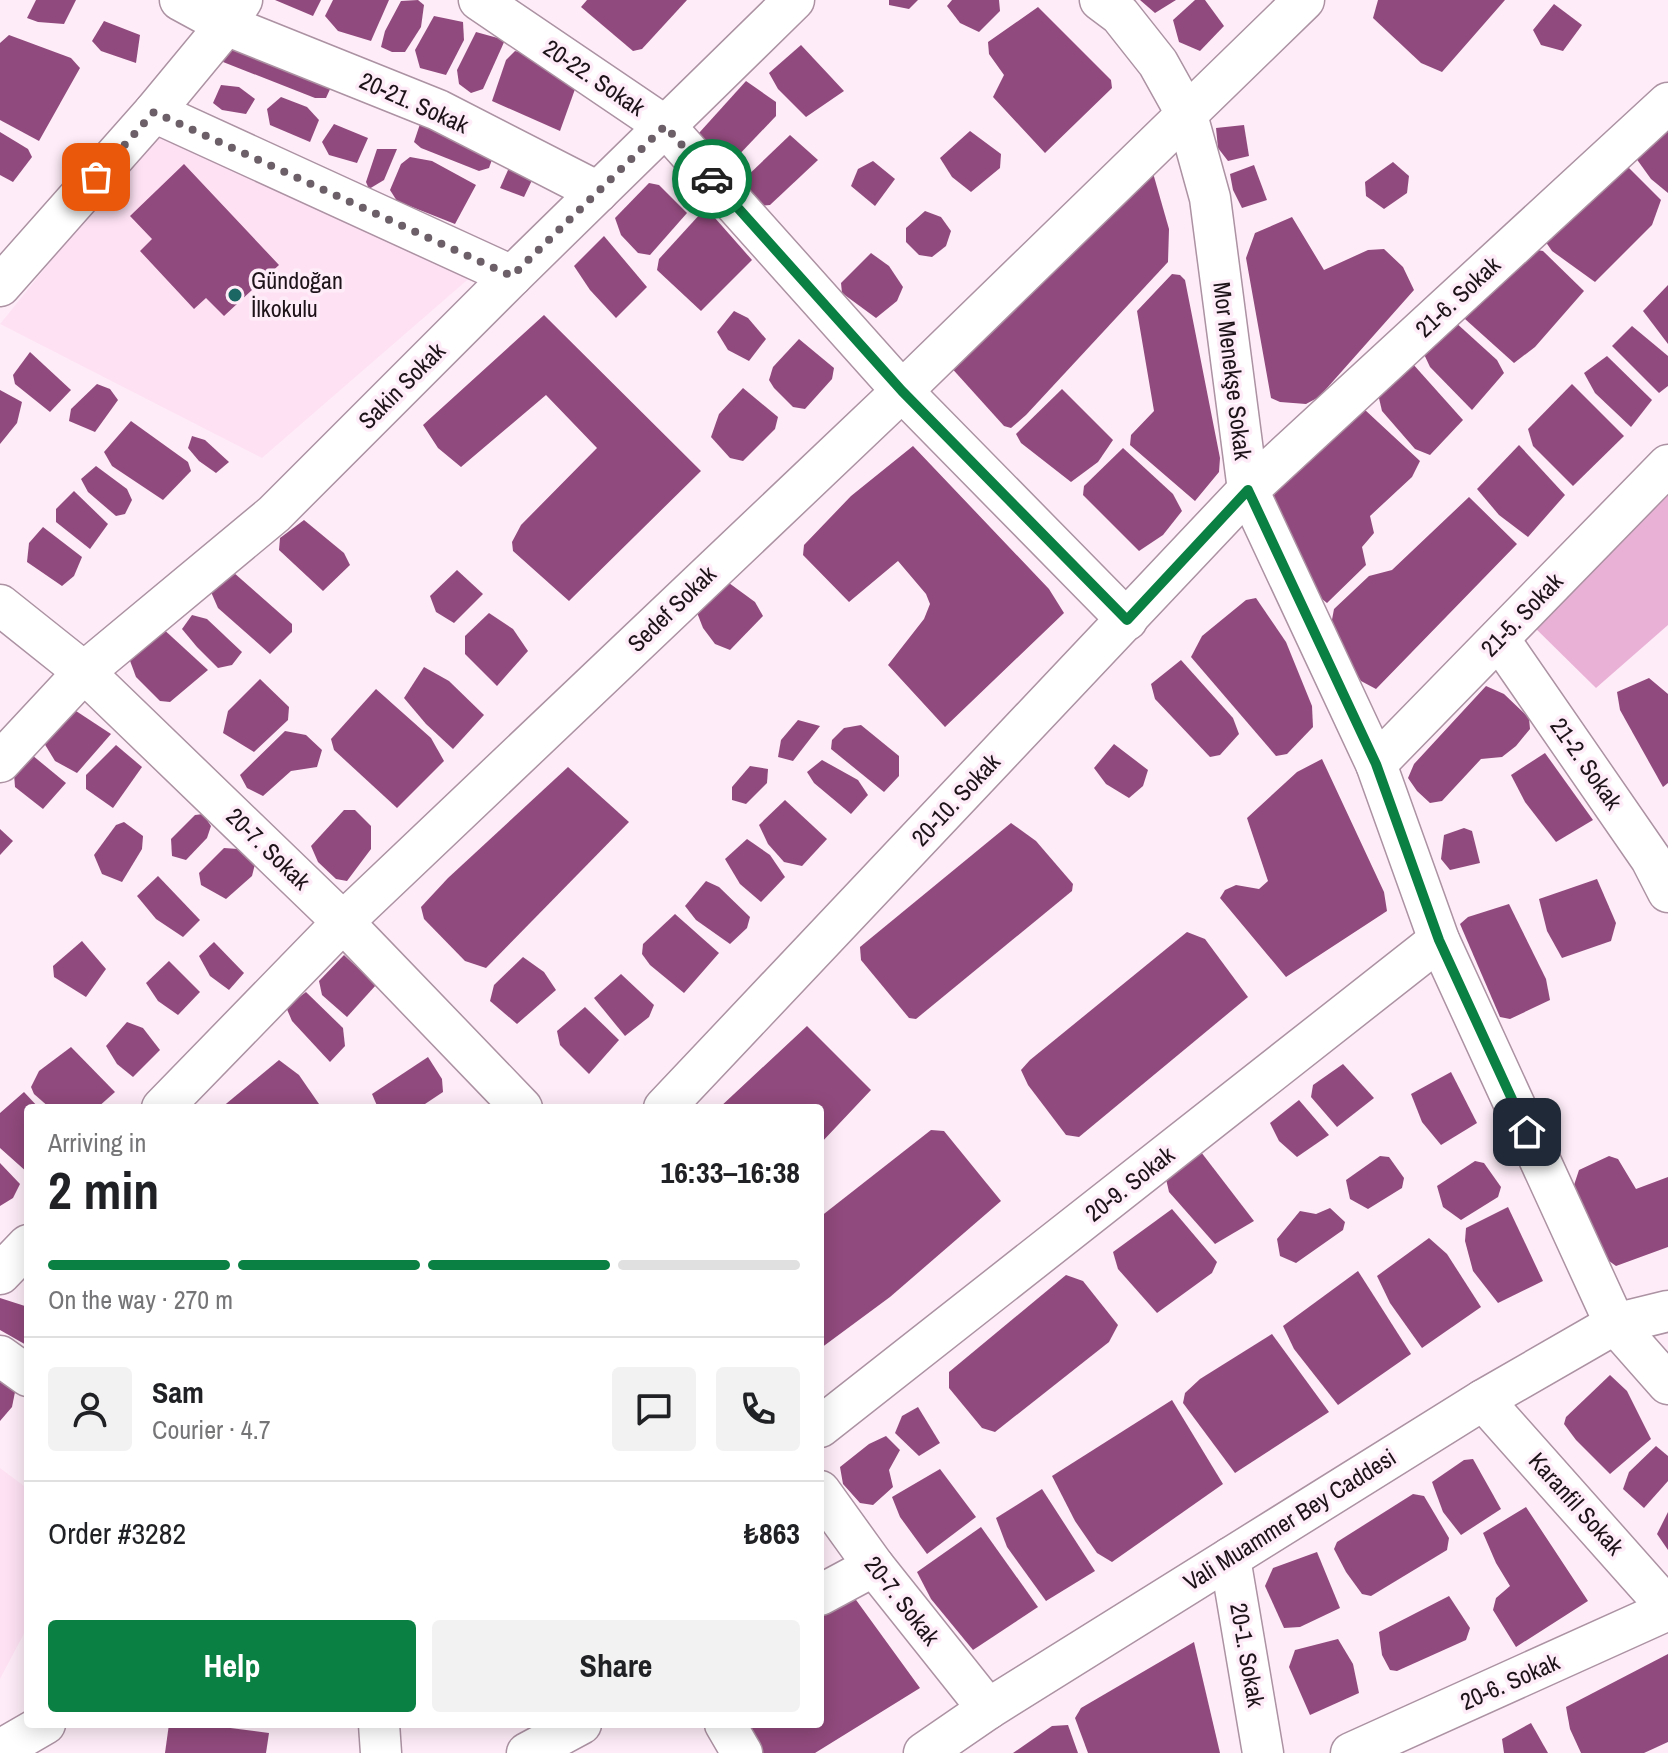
<!DOCTYPE html>
<html lang="en">
<head>
<meta charset="utf-8">
<style>
  body { margin:0; font-family:"Archivo Narrow",sans-serif; background:#f2f2f2; color:#202124; height:100vh; display:flex; flex-direction:column; font-size:30px; white-space:nowrap }
  * { box-sizing:border-box; margin:0 }
  p { font-size:26px; color:#757577 }
  .icon { flex:none; width:44px; height:44px; fill:none; stroke:currentColor; stroke-width:2; stroke-linecap:round; stroke-linejoin:round }
  .map { position:relative; flex:1; overflow:hidden }
  .drawer { position:absolute; left:24px; top:1104px; width:800px; height:624px; display:flex; flex-direction:column; background:#fff; border-radius:8px; box-shadow:0 4px 20px #0003 }
  .drawer>* { flex:none }
  .pin { position:absolute; display:grid; place-items:center; width:68px; height:68px; color:#fff; margin:-34px; border-radius:16px; box-shadow:0 4px 12px #0006 }
  .courier { position:absolute; display:grid; place-items:center; width:80px; height:80px; margin:-40px; border:6px solid #0b8043; border-radius:50%; background:#fff; color:#222; box-shadow:0 2px 10px #0007 }
  .headline em { font-style:normal; font-weight:700 }
  .headline div { display:flex; flex-direction:column-reverse }
  .headline { display:flex; align-items:center; justify-content:space-between; height:136px; padding:0 24px }
  h1 { font-size:52px; font-weight:700; line-height:60px }
  .bar { display:grid; grid-template-columns:repeat(4,1fr); gap:12px 8px; align-content:center; height:96px; padding:0 24px }
  .bar i { height:10px; border-radius:6px; background:#e0e0e0 }
  .bar .active { background:#0b8043 }
  .bar p { grid-column:span 4 }
  .line { display:flex; align-items:center; gap:20px; padding:0 24px; border-top:2px solid #e0e0e0 }
  .line div { flex:1 }
  .round { display:grid; place-items:center; flex:none; width:84px; height:84px; border-radius:8px; background:#f2f2f2 }
  .button { display:flex; gap:16px; margin-top:auto; padding:16px 24px }
  .button a { flex:1; height:92px; border-radius:8px; background:#0b8043; color:#fff; font-size:32px; font-weight:700; line-height:92px; text-align:center }
  .button a+a { background:#f2f2f2; color:#202124 }
  .map>svg:first-child { display:block }
</style>
</head>
<body>
<div class="map">
<svg width="1668" height="1753" viewBox="0 0 1668 1753">
  <rect width="100%" height="100%" fill="#feedf8"/>
  <g fill="#fee2f4">
    <polygon points="156,130 480,269 262,458 0,324"/>
    <polygon points="0,1468 28,1489 28,1626 0,1679"/>
  </g>
  <polygon fill="#eab1d7" points="1668,486 1668,625 1596,688 1527,620"/>
  <g fill="#914a7d">
    <polygon points="36,0 76,0 64,24 38,22 27,18"/>
    <polygon points="275,0 321,0 313,16"/>
    <polygon points="333,0 389,0 371,41 338,31 325,16"/>
    <polygon points="418,0 424,5 421,27 405,52 392,52 381,47 385,31 401,1"/>
    <polygon points="587,0 687,0 642,49 633,51 581,7"/>
    <polygon points="889,0 918,0 909,9 889,5"/>
    <polygon points="952,0 999,0 1000,11 979,32 960,23 947,6"/>
    <polygon points="1140,0 1176,0 1155,13"/>
    <polygon points="1195,0 1205,0 1224,26 1200,51 1179,42 1173,20"/>
    <polygon points="1378,0 1505,0 1442,72 1421,63 1373,18"/>
    <polygon points="1554,4 1582,25 1563,51 1541,45 1533,30"/>
    <polygon points="1038,7 1111,80 1112,88 1045,153 993,97 1004,75 989,54 988,42"/>
    <polygon points="434,16 463,22 464,40 446,75 420,68 415,50"/>
    <polygon points="104,21 140,35 136,63 101,51 92,41"/>
    <polygon points="476,32 505,40 483,89 471,93 459,84 457,70"/>
    <polygon points="9,35 71,58 80,68 39,141 0,120 0,43"/>
    <polygon points="224,39 331,87 326,98 315,98 218,60"/>
    <polygon points="801,45 844,91 806,117 778,89 769,73"/>
    <polygon points="515,51 549,59 579,78 560,131 492,101 506,60"/>
    <polygon points="746,81 776,102 776,116 734,160 722,161 699,133"/>
    <polygon points="221,85 239,87 255,99 246,114 222,110 213,103"/>
    <polygon points="281,97 307,107 319,120 310,142 270,125 267,109"/>
    <polygon points="436,116 494,154 489,168 479,171 421,148 414,142 420,124"/>
    <polygon points="334,124 368,138 357,163 329,155 322,142"/>
    <polygon points="1244,125 1249,156 1228,161 1218,148 1216,128"/>
    <polygon points="1668,129 1668,193 1651,179 1633,154"/>
    <polygon points="970,131 1001,154 1000,168 971,192 952,177 940,158"/>
    <polygon points="0,132 28,149 32,157 13,182 0,175"/>
    <polygon points="790,135 818,160 770,205 760,206 740,188 743,180"/>
    <polygon points="377,149 397,149 384,180 369,189 366,182"/>
    <polygon points="410,157 432,161 476,185 455,224 397,201 390,190 401,164"/>
    <polygon points="512,161 535,174 524,197 500,188"/>
    <polygon points="873,161 895,179 875,206 851,186 858,169"/>
    <polygon points="1393,162 1409,176 1407,193 1384,209 1366,196 1365,182"/>
    <polygon points="184,164 279,265 224,316 206,298 194,309 140,251 152,239 130,216"/>
    <polygon points="1254,165 1267,200 1242,208 1233,190 1230,174"/>
    <polygon points="1618,166 1629,168 1661,200 1652,225 1595,282 1552,251 1543,238"/>
    <polygon points="1153,173 1169,229 1168,262 1026,415 1011,428 1004,426 948,364"/>
    <polygon points="649,183 659,185 687,213 650,255 638,253 621,235 615,218"/>
    <polygon points="925,211 941,217 951,231 946,246 932,257 919,255 906,242 906,228"/>
    <polygon points="701,213 715,218 752,260 701,311 657,270 659,259"/>
    <polygon points="1292,217 1324,270 1368,250 1384,249 1403,267 1414,290 1319,397 1306,404 1280,402 1271,398 1246,258 1255,233"/>
    <polygon points="604,236 647,287 616,318 590,290 574,266"/>
    <polygon points="1525,248 1543,251 1584,291 1535,347 1514,363 1465,319 1468,302"/>
    <polygon points="871,253 889,266 903,287 897,301 876,318 842,293 841,283"/>
    <polygon points="1172,274 1180,275 1185,280 1220,458 1219,472 1195,501 1130,445 1131,435 1154,411 1137,311"/>
    <polygon points="1668,285 1668,344 1643,311"/>
    <polygon points="734,311 748,318 766,339 749,361 728,350 717,332"/>
    <polygon points="544,315 701,471 569,601 513,551 512,542 521,525 597,448 546,395 461,467 438,448 423,425"/>
    <polygon points="1454,321 1497,360 1504,373 1472,410 1430,367 1423,352"/>
    <polygon points="1632,326 1668,356 1668,386 1659,393 1612,346"/>
    <polygon points="799,339 834,368 832,379 805,409 793,407 774,388 769,380 773,367"/>
    <polygon points="30,352 71,390 50,412 15,384 13,375"/>
    <polygon points="1607,356 1652,400 1631,427 1595,393 1584,373"/>
    <polygon points="1412,363 1463,420 1430,455 1415,449 1382,411 1378,394"/>
    <polygon points="97,384 110,389 118,400 95,432 69,421 71,409"/>
    <polygon points="1572,384 1624,436 1573,486 1533,446 1528,429"/>
    <polygon points="743,388 778,417 775,429 743,461 730,458 711,437 719,414"/>
    <polygon points="1062,389 1113,440 1098,462 1071,482 1021,443 1016,434"/>
    <polygon points="0,390 22,402 17,423 0,444"/>
    <polygon points="1364,409 1420,461 1412,477 1370,516 1374,533 1362,547 1366,565 1327,603 1312,591 1272,499 1281,482"/>
    <polygon points="131,421 188,462 191,471 163,500 112,466 104,452"/>
    <polygon points="192,436 205,440 229,462 216,473 199,461 188,448"/>
    <polygon points="1519,445 1565,495 1528,537 1499,515 1477,489"/>
    <polygon points="913,446 1049,589 1064,613 945,727 888,665 924,619 930,604 926,594 898,561 849,602 803,555 804,545 851,496"/>
    <polygon points="1123,448 1173,494 1182,511 1163,535 1139,551 1083,495 1084,486"/>
    <polygon points="96,466 127,489 132,500 125,514 116,516 88,492 81,479"/>
    <polygon points="74,491 108,524 90,549 56,522 56,509"/>
    <polygon points="1469,497 1517,544 1376,689 1361,681 1341,649 1331,625 1334,609 1369,576 1392,570"/>
    <polygon points="304,520 344,553 350,565 323,591 279,550 280,538"/>
    <polygon points="43,527 82,557 74,576 62,586 27,562 29,543"/>
    <polygon points="457,570 483,594 454,623 436,612 430,596"/>
    <polygon points="233,572 292,624 292,632 270,654 218,608 211,592"/>
    <polygon points="729,583 755,602 763,616 730,650 715,644 703,628 696,610"/>
    <polygon points="1256,598 1286,642 1312,706 1313,727 1287,754 1276,756 1191,657 1202,636 1246,600"/>
    <polygon points="489,613 513,629 528,651 497,686 465,654 465,636"/>
    <polygon points="192,615 207,619 242,652 232,665 218,668 197,647 182,629"/>
    <polygon points="160,626 208,670 170,702 160,701 136,677 129,658"/>
    <polygon points="1181,660 1233,718 1239,734 1220,755 1210,757 1155,699 1151,684"/>
    <polygon points="424,667 449,681 484,715 453,749 426,724 404,698"/>
    <polygon points="1649,678 1668,694 1668,783 1663,787 1620,710 1617,692"/>
    <polygon points="260,679 289,707 288,720 254,752 223,733 228,711"/>
    <polygon points="1486,686 1504,694 1529,718 1530,729 1516,746 1502,757 1481,759 1442,801 1430,803 1417,791 1408,778 1414,764"/>
    <polygon points="376,689 431,738 444,761 397,808 334,750 331,739"/>
    <polygon points="73,709 111,734 77,773 55,761 44,743"/>
    <polygon points="798,720 820,726 793,761 778,757 781,740"/>
    <polygon points="861,725 899,756 899,776 884,792 831,749 832,740 844,728"/>
    <polygon points="285,731 306,735 322,750 317,767 291,771 263,796 247,788 240,775"/>
    <polygon points="1114,744 1148,770 1143,786 1129,798 1106,784 1094,768"/>
    <polygon points="116,745 142,767 113,808 86,789 86,775"/>
    <polygon points="1545,753 1593,820 1556,842 1525,802 1511,775"/>
    <polygon points="32,755 66,783 43,809 15,787 14,774"/>
    <polygon points="1322,759 1384,892 1387,911 1286,977 1220,898 1225,890 1236,885 1259,889 1268,881 1247,818 1297,772"/>
    <polygon points="822,760 858,780 868,795 851,814 814,783 807,772"/>
    <polygon points="750,766 768,769 767,783 746,804 732,800 732,787"/>
    <polygon points="568,767 629,822 486,968 465,961 424,919 421,907 448,878"/>
    <polygon points="785,800 827,839 802,866 784,862 768,844 759,825"/>
    <polygon points="344,810 355,810 371,826 371,849 347,881 336,879 318,862 311,846"/>
    <polygon points="203,814 211,826 207,838 186,860 172,856 171,839 195,815"/>
    <polygon points="124,822 143,836 142,849 122,882 102,874 94,855 116,825"/>
    <polygon points="1011,823 1036,841 1073,884 1072,891 916,1019 909,1018 861,960 860,947"/>
    <polygon points="1464,828 1472,831 1480,863 1450,870 1441,859 1444,835"/>
    <polygon points="0,829 13,841 0,855"/>
    <polygon points="747,839 770,855 785,877 761,902 740,884 725,859"/>
    <polygon points="224,848 238,849 255,864 252,876 226,899 201,885 199,873"/>
    <polygon points="158,876 200,920 183,937 156,919 137,896"/>
    <polygon points="1597,879 1616,923 1611,941 1562,958 1547,931 1539,899"/>
    <polygon points="706,881 719,887 750,917 747,928 730,944 696,920 685,906"/>
    <polygon points="1509,904 1546,979 1550,1000 1510,1019 1500,1017 1460,924 1468,917"/>
    <polygon points="675,914 719,953 684,993 650,965 642,954 643,944"/>
    <polygon points="1187,932 1205,939 1248,997 1079,1137 1066,1135 1028,1085 1021,1070 1030,1060"/>
    <polygon points="82,941 106,969 86,997 54,977 53,966"/>
    <polygon points="214,942 244,973 229,990 210,976 199,956"/>
    <polygon points="344,955 376,985 347,1017 322,995 319,981"/>
    <polygon points="523,957 544,972 556,990 517,1024 490,1001 494,985"/>
    <polygon points="169,961 200,992 178,1015 158,1001 146,983"/>
    <polygon points="621,974 654,1005 649,1017 625,1036 594,998"/>
    <polygon points="306,992 343,1028 345,1046 330,1062 292,1021 286,1007"/>
    <polygon points="585,1007 619,1040 589,1074 560,1045 557,1031"/>
    <polygon points="127,1022 143,1028 160,1050 133,1077 117,1064 106,1046"/>
    <polygon points="807,1026 871,1090 820,1144 820,1108 719,1108"/>
    <polygon points="71,1047 115,1092 97,1108 50,1108 34,1094 31,1087 39,1071"/>
    <polygon points="428,1057 442,1079 443,1092 419,1108 378,1108 372,1094"/>
    <polygon points="279,1060 299,1075 319,1104 315,1108 221,1108"/>
    <polygon points="1343,1064 1374,1098 1337,1127 1311,1097 1313,1085"/>
    <polygon points="1451,1072 1477,1123 1441,1145 1422,1122 1411,1094"/>
    <polygon points="24,1092 39,1108 28,1108 28,1173 0,1148 0,1113"/>
    <polygon points="1299,1100 1329,1135 1297,1157 1279,1141 1270,1123"/>
    <polygon points="931,1130 944,1131 1001,1201 890,1297 821,1348 820,1217"/>
    <polygon points="1201,1152 1254,1221 1215,1244 1169,1192 1166,1179"/>
    <polygon points="1380,1156 1389,1157 1404,1178 1402,1188 1368,1209 1350,1199 1346,1180"/>
    <polygon points="1609,1156 1618,1159 1636,1189 1668,1177 1668,1247 1616,1266 1605,1258 1574,1185 1579,1170"/>
    <polygon points="1475,1161 1484,1163 1501,1187 1498,1197 1461,1220 1443,1207 1437,1186"/>
    <polygon points="0,1163 20,1184 13,1198 0,1206"/>
    <polygon points="1508,1207 1543,1281 1498,1303 1473,1271 1465,1241 1466,1228"/>
    <polygon points="1330,1208 1345,1222 1343,1230 1296,1263 1280,1256 1277,1239 1300,1211 1316,1214"/>
    <polygon points="1172,1209 1217,1262 1212,1273 1157,1313 1118,1269 1113,1252"/>
    <polygon points="1429,1238 1447,1254 1481,1307 1422,1348 1390,1303 1377,1276"/>
    <polygon points="1358,1271 1411,1354 1338,1405 1294,1349 1283,1326"/>
    <polygon points="1066,1275 1083,1281 1118,1325 1109,1342 995,1432 982,1428 949,1388 949,1372"/>
    <polygon points="0,1298 28,1307 28,1346 0,1330"/>
    <polygon points="1272,1334 1329,1412 1235,1473 1183,1403 1185,1393 1200,1379"/>
    <polygon points="1610,1375 1627,1391 1651,1439 1610,1474 1576,1440 1564,1424 1566,1417"/>
    <polygon points="0,1380 15,1392 12,1407 0,1421"/>
    <polygon points="1172,1400 1223,1484 1112,1562 1097,1553 1075,1521 1052,1476"/>
    <polygon points="918,1407 940,1443 919,1456 895,1433 902,1416"/>
    <polygon points="886,1436 900,1450 889,1470 893,1487 873,1505 860,1503 843,1484 840,1467 869,1444"/>
    <polygon points="1656,1446 1668,1456 1668,1481 1644,1508 1623,1489 1629,1472"/>
    <polygon points="1473,1459 1501,1509 1461,1535 1443,1512 1432,1482 1464,1460"/>
    <polygon points="940,1469 976,1517 927,1554 900,1517 892,1497"/>
    <polygon points="1042,1489 1095,1571 1046,1601 1007,1547 996,1518"/>
    <polygon points="1413,1494 1424,1496 1449,1538 1447,1550 1371,1596 1362,1594 1346,1572 1334,1549 1337,1542"/>
    <polygon points="1526,1507 1588,1601 1516,1647 1493,1610 1496,1598 1510,1586 1496,1563 1483,1533"/>
    <polygon points="1668,1512 1668,1550 1657,1534"/>
    <polygon points="981,1527 1038,1607 973,1650 931,1599 917,1572"/>
    <polygon points="1317,1552 1340,1608 1300,1627 1284,1628 1265,1586 1273,1568"/>
    <polygon points="851,1593 920,1688 815,1753 762,1753 744,1724 820,1724 820,1613"/>
    <polygon points="1449,1596 1470,1628 1466,1640 1397,1671 1390,1670 1382,1655 1379,1632"/>
    <polygon points="1338,1639 1353,1664 1359,1693 1310,1715 1289,1667 1295,1650"/>
    <polygon points="1194,1642 1220,1753 1088,1753 1075,1718 1081,1708"/>
    <polygon points="1668,1654 1668,1742 1644,1753 1581,1753 1570,1729 1566,1707"/>
    <polygon points="1531,1723 1548,1753 1504,1753 1502,1739"/>
    <polygon points="169,1724 199,1724 269,1733 266,1753 165,1753"/>
    <polygon points="1068,1725 1078,1753 1013,1753 1052,1726"/>
  </g>
  <g fill="none" stroke-linecap="round" stroke-linejoin="round">
    <g stroke="#ac92a3" stroke-width="43">
      <g id="minor">
        <polyline points="180,0 226,25 438,110 598,192"/>
        <polyline points="479,0 665,126 902,391 1127,620"/>
        <polyline points="1100,0 1120,15 1158,63 1187,115 1210,198 1248,490 1376,764 1439,940 1615,1324 1668,1384"/>
        <polyline points="154,112 512,276"/>
        <polyline points="0,286 154,112 226,25 242,0"/>
        <polyline points="0,605 84,672 343,922 522,1108"/>
        <polyline points="1499,639 1651,859 1668,892"/>
        <polyline points="0,762 84,672 274,514 512,276 794,0"/>
        <polyline points="1376,764 1668,465"/>
        <polyline points="162,1108 343,922 902,391 1304,0"/>
        <polyline points="664,1108 1248,490 1668,103"/>
        <polyline points="0,1274 28,1245"/>
        <polyline points="0,1356 28,1376"/>
        <polyline points="1483,1400 1668,1608"/>
        <polyline points="820,1427 1439,940"/>
        <polyline points="820,1491 874,1566 988,1709"/>
        <polyline points="1230,1558 1263,1753"/>
        <polyline points="820,1595 874,1566"/>
        <polyline points="379,1724 381,1753"/>
        <polyline points="725,1724 742,1753"/>
        <polyline points="0,1750 45,1724"/>
        <polyline points="527,1753 581,1724"/>
        <polyline points="924,1753 988,1709 1483,1400 1615,1324 1668,1311"/>
        <polyline points="1351,1753 1668,1610"/>
      </g>
    </g>
    <use href="#minor" stroke="#fff" stroke-width="40"/>
  </g>
  <g fill="none" stroke-linecap="round" stroke-linejoin="round">
    <polyline stroke="#6c5f67" stroke-width="8" stroke-dasharray="0 14.4" points="96,177 154,112 512,276 665,126 712,179"/>
    <polyline stroke="#0b8043" stroke-width="10" points="712,179 902,391 1127,620 1248,490 1376,764 1439,940 1527,1132"/>
  </g>
  <circle fill="#1b6763" stroke="#feedf8" stroke-width="3" cx="235" cy="295" r="8"/>
  <g text-anchor="middle" stroke-width="7" stroke-linejoin="round" paint-order="stroke">
    <g font-size="24" fill="#1d1319" stroke="#feedf8">
      <text transform="translate(594 78) rotate(34)" y="8">20-22. Sokak</text>
      <text transform="translate(414 103) rotate(24)" y="8">20-21. Sokak</text>
      <text transform="translate(1458 297) rotate(-43)" y="8">21-6. Sokak</text>
      <text transform="translate(1232 371) rotate(83)" y="8">Mor Menekşe Sokak</text>
      <text transform="translate(402 386) rotate(-45)" y="8">Sakin Sokak</text>
      <text transform="translate(672 609) rotate(-44)" y="8">Sedef Sokak</text>
      <text transform="translate(1522 615) rotate(-46)" y="8">21-5. Sokak</text>
      <text transform="translate(1586 764) rotate(55)" y="8">21-2. Sokak</text>
      <text transform="translate(956 800) rotate(-47)" y="8">20-10. Sokak</text>
      <text transform="translate(268 849) rotate(44)" y="8">20-7. Sokak</text>
      <text transform="translate(1130 1184) rotate(-38)" y="8">20-9. Sokak</text>
      <text transform="translate(1576 1504) rotate(48)" y="8">Karanfil Sokak</text>
      <text transform="translate(1290 1520) rotate(-32)" y="8">Vali Muammer Bey Caddesi</text>
      <text transform="translate(902 1601) rotate(52)" y="8">20-7. Sokak</text>
      <text transform="translate(1247 1655) rotate(80)" y="8">20-1. Sokak</text>
      <text transform="translate(1510 1682) rotate(-24)" y="8">20-6. Sokak</text>
    </g>
    <g font-size="24" fill="#1d1319" stroke="#feedf8" text-anchor="start">
      <text x="251" y="289">Gündoğan<tspan x="251" dy="28">İlkokulu</tspan></text>
    </g>
  </g>
</svg>
<div class="pin" style="left:96px;top:177px;background:#ea580c"><svg class="icon" aria-label="bag" viewBox="0 0 24 24"><path d="M5 8h14l-1 12H6zM9 8a3 3 0 0 1 6 0"/></svg></div>
<div class="pin" style="left:1527px;top:1132px;background:#1f2937"><svg class="icon" aria-label="home" viewBox="0 0 24 24"><path d="M3 11l9-7 9 7M6 9v11h12V9"/></svg></div>
<div class="courier" style="left:712px;top:179px"><svg class="icon" aria-label="car" viewBox="0 0 24 24"><path d="M5 17H2v-5l4-1 3-4h7l3 4 3 1v5h-3M9 17h6M6 11h13"/><circle cx="7" cy="17" r="2"/><circle cx="17" cy="17" r="2"/></svg></div>
<section class="drawer">
<div class="headline"><div><h1>2 min</h1><p>Arriving in</p></div><em>16:33–16:38</em></div>
<div class="bar"><i class="active"></i><i class="active"></i><i class="active"></i><i></i><p>On the way · 270 m</p></div>
<div class="line" style="height:144px"><a class="round"><svg class="icon" aria-label="person" viewBox="0 0 24 24"><circle cx="12" cy="8" r="4"/><path d="M4 21q1-7 8-7t8 7"/></svg></a><div><b>Sam</b><p>Courier · 4.7</p></div><a class="round"><svg class="icon" aria-label="chat" viewBox="0 0 24 24"><path d="M4 5h16v11H9l-5 4z"/></svg></a><a class="round"><svg class="icon" aria-label="phone" viewBox="0 0 24 24"><path d="M5 4h4l2 5-3 2q2 4 5 5l2-3 5 2v4C11 20 4 13 5 4z"/></svg></a></div>
<div class="line" style="height:104px"><div>Order #3282</div><b>₺863</b></div>
<div class="button"><a>Help</a><a>Share</a></div>
</section>
</div>
</body>
</html>
